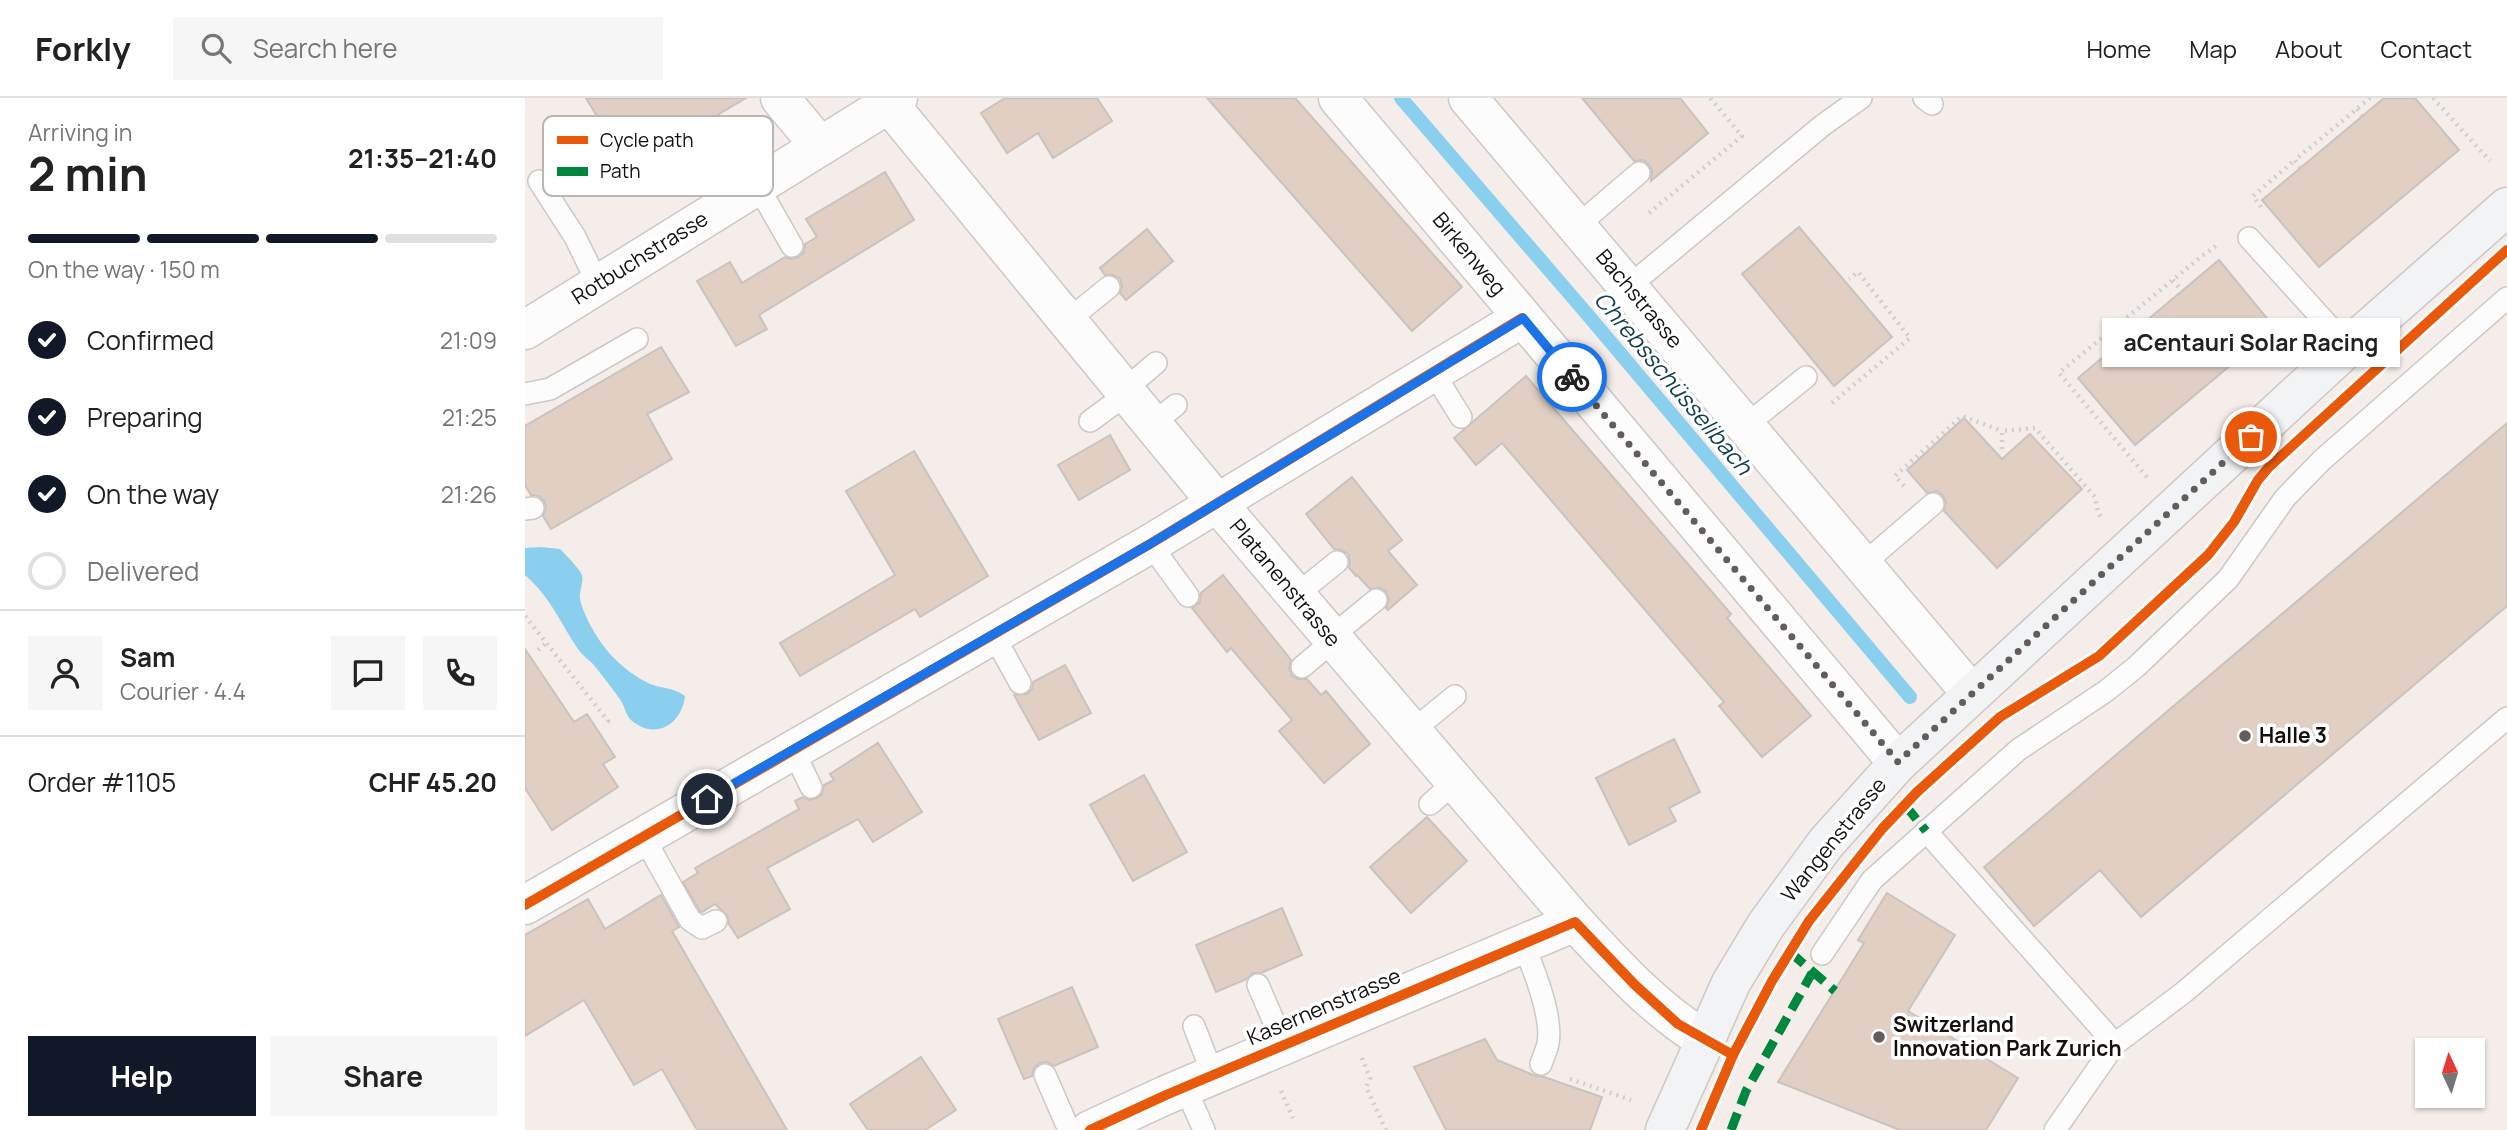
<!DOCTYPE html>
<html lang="en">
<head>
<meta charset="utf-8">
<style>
  body { margin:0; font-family:Manrope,sans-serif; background:#f6f6f6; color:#222; height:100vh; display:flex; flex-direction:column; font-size:26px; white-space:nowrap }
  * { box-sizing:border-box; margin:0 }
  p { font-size:23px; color:#767676 }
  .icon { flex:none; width:38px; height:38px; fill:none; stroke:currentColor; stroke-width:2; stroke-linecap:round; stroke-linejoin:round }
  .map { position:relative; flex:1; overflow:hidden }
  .panel { display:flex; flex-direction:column; background:#fff; width:525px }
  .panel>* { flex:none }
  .needle { width:46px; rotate:356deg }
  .tools { position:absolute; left:1890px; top:940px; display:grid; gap:14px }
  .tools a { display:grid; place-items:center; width:70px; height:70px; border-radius:0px; background:#fff; box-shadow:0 2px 5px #0004; font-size:35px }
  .pin { position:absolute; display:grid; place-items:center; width:60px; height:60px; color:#fff; margin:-30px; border:4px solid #fff; border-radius:50%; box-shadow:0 2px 7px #0007 }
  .courier { position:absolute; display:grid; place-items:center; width:70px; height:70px; margin:-35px; border:5px solid #1a73e8; border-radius:50%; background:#fff; color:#222; box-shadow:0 2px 9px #0007 }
  .bubble { position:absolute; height:49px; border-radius:0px; background:#fff; box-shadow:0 2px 5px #0004; font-size:23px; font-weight:700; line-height:49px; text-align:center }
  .summary em { font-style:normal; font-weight:700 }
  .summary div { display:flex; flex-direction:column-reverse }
  .summary { display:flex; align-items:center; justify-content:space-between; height:119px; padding:0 28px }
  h1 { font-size:46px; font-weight:700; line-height:52px }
  .bar { display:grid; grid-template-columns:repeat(4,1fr); gap:10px 7px; align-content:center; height:84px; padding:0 28px }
  .bar i { height:9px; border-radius:5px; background:#e0e0e0 }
  .bar .on { background:#111827 }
  .bar p { grid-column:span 4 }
  .line { display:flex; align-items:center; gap:18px; padding:0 28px; border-top:2px solid #e0e0e0 }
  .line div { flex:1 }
  .round { display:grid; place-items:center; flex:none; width:74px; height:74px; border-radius:0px; background:#f6f6f6 }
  ol { padding:0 28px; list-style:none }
  li { display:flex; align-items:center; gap:21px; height:77px }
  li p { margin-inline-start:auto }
  li .icon { padding:7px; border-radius:50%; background:#111827; color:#fff; stroke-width:4 }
  li:last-child { color:#767676 }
  li i { width:38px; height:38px; border:4px solid #e0e0e0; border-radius:50% }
  .button { display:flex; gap:14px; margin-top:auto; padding:14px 28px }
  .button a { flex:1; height:80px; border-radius:0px; background:#111827; color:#fff; font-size:28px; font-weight:700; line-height:80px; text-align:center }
  .button a+a { background:#f6f6f6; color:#222 }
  header { display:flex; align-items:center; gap:42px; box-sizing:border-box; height:98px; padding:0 35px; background:#fff; border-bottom:2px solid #e0e0e0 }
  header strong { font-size:33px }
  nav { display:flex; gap:38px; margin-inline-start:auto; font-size:24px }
  .search { width:490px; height:63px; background:#f6f6f6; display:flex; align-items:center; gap:18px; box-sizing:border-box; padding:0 24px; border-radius:0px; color:#767676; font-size:26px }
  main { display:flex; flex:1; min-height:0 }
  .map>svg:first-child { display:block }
</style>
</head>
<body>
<header>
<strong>Forkly</strong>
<div class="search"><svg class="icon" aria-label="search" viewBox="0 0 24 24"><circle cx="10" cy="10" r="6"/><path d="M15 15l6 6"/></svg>Search here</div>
<nav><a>Home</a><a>Map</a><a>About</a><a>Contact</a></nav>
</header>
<main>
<section class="panel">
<div class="summary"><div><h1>2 min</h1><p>Arriving in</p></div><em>21:35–21:40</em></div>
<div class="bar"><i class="on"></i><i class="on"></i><i class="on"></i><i></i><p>On the way · 150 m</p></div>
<ol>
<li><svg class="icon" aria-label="check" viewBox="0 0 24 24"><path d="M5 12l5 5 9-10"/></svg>Confirmed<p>21:09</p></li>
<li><svg class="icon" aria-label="check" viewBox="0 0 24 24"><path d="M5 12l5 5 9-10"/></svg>Preparing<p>21:25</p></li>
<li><svg class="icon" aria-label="check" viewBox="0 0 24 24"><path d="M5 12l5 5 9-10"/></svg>On the way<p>21:26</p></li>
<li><i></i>Delivered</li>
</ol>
<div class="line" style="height:126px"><a class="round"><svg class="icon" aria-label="person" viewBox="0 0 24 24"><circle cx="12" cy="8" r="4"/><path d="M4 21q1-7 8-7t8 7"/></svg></a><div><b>Sam</b><p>Courier · 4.4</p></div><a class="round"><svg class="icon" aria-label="chat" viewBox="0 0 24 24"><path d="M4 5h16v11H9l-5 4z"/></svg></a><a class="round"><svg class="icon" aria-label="phone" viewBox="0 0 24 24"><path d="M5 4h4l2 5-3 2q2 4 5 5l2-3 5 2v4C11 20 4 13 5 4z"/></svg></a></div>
<div class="line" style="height:91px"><div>Order #1105</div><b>CHF 45.20</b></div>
<div class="button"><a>Help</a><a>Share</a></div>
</section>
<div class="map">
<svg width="1982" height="1032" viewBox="0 0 1982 1032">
  <rect width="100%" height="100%" fill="#f4ede9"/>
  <path fill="#8bcfef" d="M16 449 35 451C42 458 50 466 56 475 60 481 54 493 55 501 59 520 76 548 90 561 100 571 112 580 125 586 138 591 147 589 160 598 157 625 132 643 107 623 100 617 100 607 94 600 86 589 77 577 68 566 63 561 57 557 53 551 34 523 27 501 0 477V450Z"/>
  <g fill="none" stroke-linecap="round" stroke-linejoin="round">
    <polyline stroke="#8bcfef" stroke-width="14" points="876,0 1062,216 1385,599"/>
  </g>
  <g fill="#e1cfc3" stroke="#c9c3c0" stroke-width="2">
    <polygon points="61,0 221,0 103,70"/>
    <polygon points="480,0 572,0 587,23 528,60 513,35 482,55 456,15"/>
    <polygon points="682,0 770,0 937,189 887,233"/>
    <polygon points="1057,0 1155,0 1183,35 1126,83 1127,73 1124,67 1118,62 1109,63"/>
    <polygon points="1859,0 1890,0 1934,52 1794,169 1737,102"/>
    <polygon points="360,74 389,122 234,217 242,231 211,248 172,183 205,164 217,185 260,159 266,161 274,159 279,154 280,146 292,139 281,121"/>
    <polygon points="1274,129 1367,239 1309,288 1217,176"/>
    <polygon points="622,131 648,163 601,202 595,195 597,188 595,181 588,177 580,177 575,170"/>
    <polygon points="1694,162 1750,230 1610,347 1553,280"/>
    <polygon points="136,249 164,294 122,316 147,361 26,431 18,418 21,409 19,403 14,398 6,397 0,387 0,328"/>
    <polygon points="1001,278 1206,516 1202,520 1286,618 1237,659 1194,608 1199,604 977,345 951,367 929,340"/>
    <polygon points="1439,320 1477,361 1505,336 1557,391 1472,470 1419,413 1421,404 1417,397 1412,393 1402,395 1382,372"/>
    <polygon points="1982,325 1982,508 1616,819 1575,772 1509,828 1459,769"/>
    <polygon points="585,337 605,372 554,402 533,367"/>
    <polygon points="389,353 463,478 395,519 390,511 275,578 255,545 370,477 321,393"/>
    <polygon points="827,379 877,442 863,453 892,487 863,512 861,510 864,501 861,493 855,490 845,491 832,477 831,478 824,470 825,463 823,456 816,452 809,451 781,416"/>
    <polygon points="698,477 766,562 764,571 767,578 773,581 782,581 796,597 801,593 845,646 799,685 754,633 767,622 706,550 702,554 667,510 675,504 676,495"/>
    <polygon points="0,551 49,624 62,616 90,659 78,666 93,689 27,732 0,690"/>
    <polygon points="540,567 566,615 514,642 489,597 502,596 507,591 508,584"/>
    <polygon points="1149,641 1175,694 1144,710 1151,723 1104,747 1071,680"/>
    <polygon points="353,645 397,714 348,744 333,721 242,770 265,811 213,840 204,826 202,817 190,806 177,814 175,813 158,784 173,775 170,770 274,711 270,703 278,699 284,702 292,700 297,696 299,687 309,682 305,676"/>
    <polygon points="619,677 662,754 608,783 565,707"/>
    <polygon points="902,719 942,763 886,815 845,769"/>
    <polygon points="1362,795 1430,837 1383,913 1493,980 1461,1032 1375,1032 1253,984 1339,845 1333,842"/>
    <polygon points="136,797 154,829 147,833 262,1032 172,1032 137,971 109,987 59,902 0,938 0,837 63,801 80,831"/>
    <polygon points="757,810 777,857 736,875 728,875 722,881 691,894 671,847"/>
    <polygon points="547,889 573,949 529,968 522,964 515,965 509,970 507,978 499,981 473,921"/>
    <polygon points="960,941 972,962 1011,978 1019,979 1077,999 1065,1032 921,1032 889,969"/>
    <polygon points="396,959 431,1012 400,1032 343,1032 325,1006"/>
  </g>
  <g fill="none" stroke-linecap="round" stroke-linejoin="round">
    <g stroke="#cec8c5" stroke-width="24">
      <g id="service">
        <polyline points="1399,0 1407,6"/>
        <polyline points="14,83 50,139 73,186"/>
        <polyline points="232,87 267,148"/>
        <polyline points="1052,128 1114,75"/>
        <polyline points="1724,140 1823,249"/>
        <polyline points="1103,189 1298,27 1336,0"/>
        <polyline points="542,223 584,189"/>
        <polyline points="908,274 936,319"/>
        <polyline points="599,292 631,265"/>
        <polyline points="0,296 25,291 112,241"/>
        <polyline points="565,323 602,296"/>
        <polyline points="627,326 651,307"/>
        <polyline points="1220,328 1281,279"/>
        <polyline points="0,411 8,410"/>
        <polyline points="625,446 663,498"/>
        <polyline points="1337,467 1408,406"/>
        <polyline points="771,497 812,464"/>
        <polyline points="468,536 495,585"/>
        <polyline points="806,539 851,502"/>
        <polyline points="777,569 809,542"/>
        <polyline points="887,633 930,598"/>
        <polyline points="268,652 286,689"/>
        <polyline points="905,706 930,684"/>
        <polyline points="1401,733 1590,946"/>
        <polyline points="118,738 165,822 177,830 191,823"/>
        <path d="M998 846C1008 869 1028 919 1023 945 1022 952 1018 959 1016 966"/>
        <polyline points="1297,856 1347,782 1493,652 1581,593 1611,569 1703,481 1760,400 1797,362 1982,200"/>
        <polyline points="733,887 759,947"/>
        <polyline points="669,928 688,977"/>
        <polyline points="520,977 544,1032"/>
        <polyline points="660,989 679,1032"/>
        <polyline points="1530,1032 1590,946 1658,895 1982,620"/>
      </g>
    </g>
    <g stroke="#cec8c5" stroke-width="41">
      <g id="minor">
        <polyline points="255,0 294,47"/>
        <polyline points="813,0 1373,665"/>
        <polyline points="943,0 1447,596"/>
        <path d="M364 6 693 406 1050 824C1090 867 1129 911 1180 942"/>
        <polyline points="0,232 373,0"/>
        <polyline points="0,807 625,446 997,220"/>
        <polyline points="565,1032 641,997 1050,824"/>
      </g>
    </g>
    <g stroke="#cec8c5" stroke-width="41">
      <polyline id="secondary" points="1140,1032 1206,885 1241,827 1301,745 1373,665 1823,249 1982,109"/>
    </g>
    <g stroke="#d1cfce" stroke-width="4.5" stroke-dasharray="2 5" stroke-linecap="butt">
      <polyline points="1908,0 1965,63"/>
      <polyline points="1832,11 1837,18"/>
      <polyline points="1775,70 1770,62 1845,0"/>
      <polyline points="1736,109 1728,98 1770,62"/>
      <polyline points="1124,115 1217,38 1185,0"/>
      <polyline points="1648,182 1657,193"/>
      <polyline points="1585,233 1595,244"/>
      <polyline points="1307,305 1385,240 1333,174 1324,181"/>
      <polyline points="1477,351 1477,333 1510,330 1570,399 1573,415 1578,421"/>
      <polyline points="1622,379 1534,275 1677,158 1691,148 1693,151"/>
      <polyline points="1379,388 1370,378 1437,318 1477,333"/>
      <polyline points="0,518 83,623 78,627"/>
      <polyline points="13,552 21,545"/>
      <polyline points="837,960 845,980 841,989 861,1032"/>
      <polyline points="1045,981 1106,1002"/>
      <polyline points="756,993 768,1020"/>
    </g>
    <use href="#service" stroke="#fdfcfc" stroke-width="21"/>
    <use href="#minor" stroke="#fdfcfc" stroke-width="38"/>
    <use href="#secondary" stroke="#f1f3f4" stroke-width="38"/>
    <g stroke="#00873e" stroke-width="9" stroke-dasharray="18 9" stroke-linecap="butt">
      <polyline points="1380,707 1401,733"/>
      <polyline points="1265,854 1310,893"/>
      <polyline points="1206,1032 1221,993 1287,875"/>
    </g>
    <g stroke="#fff" stroke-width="15">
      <g id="cycleway">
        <polyline points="0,807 625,446 997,220"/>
        <polyline points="565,1032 641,997 1050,824 1110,887 1153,926 1208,957"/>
        <polyline points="1176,1032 1208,957 1247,883 1284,823 1357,731 1392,694 1475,619 1574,558 1683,457 1709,424 1733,382 1744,369 1982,152"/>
      </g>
    </g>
    <use href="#cycleway" stroke="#e8590c" stroke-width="10"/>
  </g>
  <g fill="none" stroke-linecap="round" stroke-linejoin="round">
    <polyline stroke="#625d5a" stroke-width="7" stroke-dasharray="0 12.6" points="1047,279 1373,664 1726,339"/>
    <polyline stroke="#1a73e8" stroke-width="9" points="182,701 625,446 998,220 1047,279"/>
  </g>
  <g fill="#625d5a" stroke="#fff" stroke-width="2.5">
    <circle cx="1720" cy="638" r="7"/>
    <circle cx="1354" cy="939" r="7"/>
  </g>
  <g text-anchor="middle" stroke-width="7" stroke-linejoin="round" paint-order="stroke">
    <g font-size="21" fill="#14100d" stroke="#fff">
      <text transform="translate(944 156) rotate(50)" y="7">Birkenweg</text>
      <text transform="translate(115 160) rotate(-32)" y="7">Rotbuchstrasse</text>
      <text transform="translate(1114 201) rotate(50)" y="7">Bachstrasse</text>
      <text transform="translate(760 485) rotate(50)" y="7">Platanenstrasse</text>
      <text transform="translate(1309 742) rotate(-51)" y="7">Wangenstrasse</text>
      <text transform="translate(799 909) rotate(-23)" y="7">Kasernenstrasse</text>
    </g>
    <g font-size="21" font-weight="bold" fill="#14100d" stroke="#fff" text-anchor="start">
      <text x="1734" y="645">Halle 3</text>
      <text x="1368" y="934">Switzerland<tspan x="1368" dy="24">Innovation Park Zurich</tspan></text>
    </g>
    <g font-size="23" font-style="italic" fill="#113d50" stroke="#fff">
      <text transform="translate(1148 285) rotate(50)" y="8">Chrebsschüsselibach</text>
    </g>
  </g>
  <rect x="18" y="18" width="230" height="80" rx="10" fill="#fff" stroke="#b8b7b6" stroke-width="2"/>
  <rect x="32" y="38" width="31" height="8" fill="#e8590c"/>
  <rect x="32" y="69" width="31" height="9" fill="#00873e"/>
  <g font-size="19" fill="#14100d">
    <text x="75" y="49">Cycle path</text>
    <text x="75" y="80">Path</text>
  </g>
</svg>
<div class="tools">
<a><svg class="needle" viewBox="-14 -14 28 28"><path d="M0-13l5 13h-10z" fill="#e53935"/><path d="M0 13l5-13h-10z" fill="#767676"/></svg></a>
</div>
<div class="pin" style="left:1726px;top:339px;background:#ea580c"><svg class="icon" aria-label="bag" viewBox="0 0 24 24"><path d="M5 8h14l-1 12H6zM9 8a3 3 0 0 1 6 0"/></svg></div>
<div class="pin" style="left:182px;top:701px;background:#1f2937"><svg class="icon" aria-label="home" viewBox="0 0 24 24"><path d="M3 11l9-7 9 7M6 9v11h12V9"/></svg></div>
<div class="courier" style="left:1047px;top:279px"><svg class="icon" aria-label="bike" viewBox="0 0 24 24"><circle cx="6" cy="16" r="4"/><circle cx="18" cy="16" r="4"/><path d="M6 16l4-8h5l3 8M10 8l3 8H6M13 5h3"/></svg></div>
<div class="bubble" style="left:1577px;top:220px;width:298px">aCentauri Solar Racing</div>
</div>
</main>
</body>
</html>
